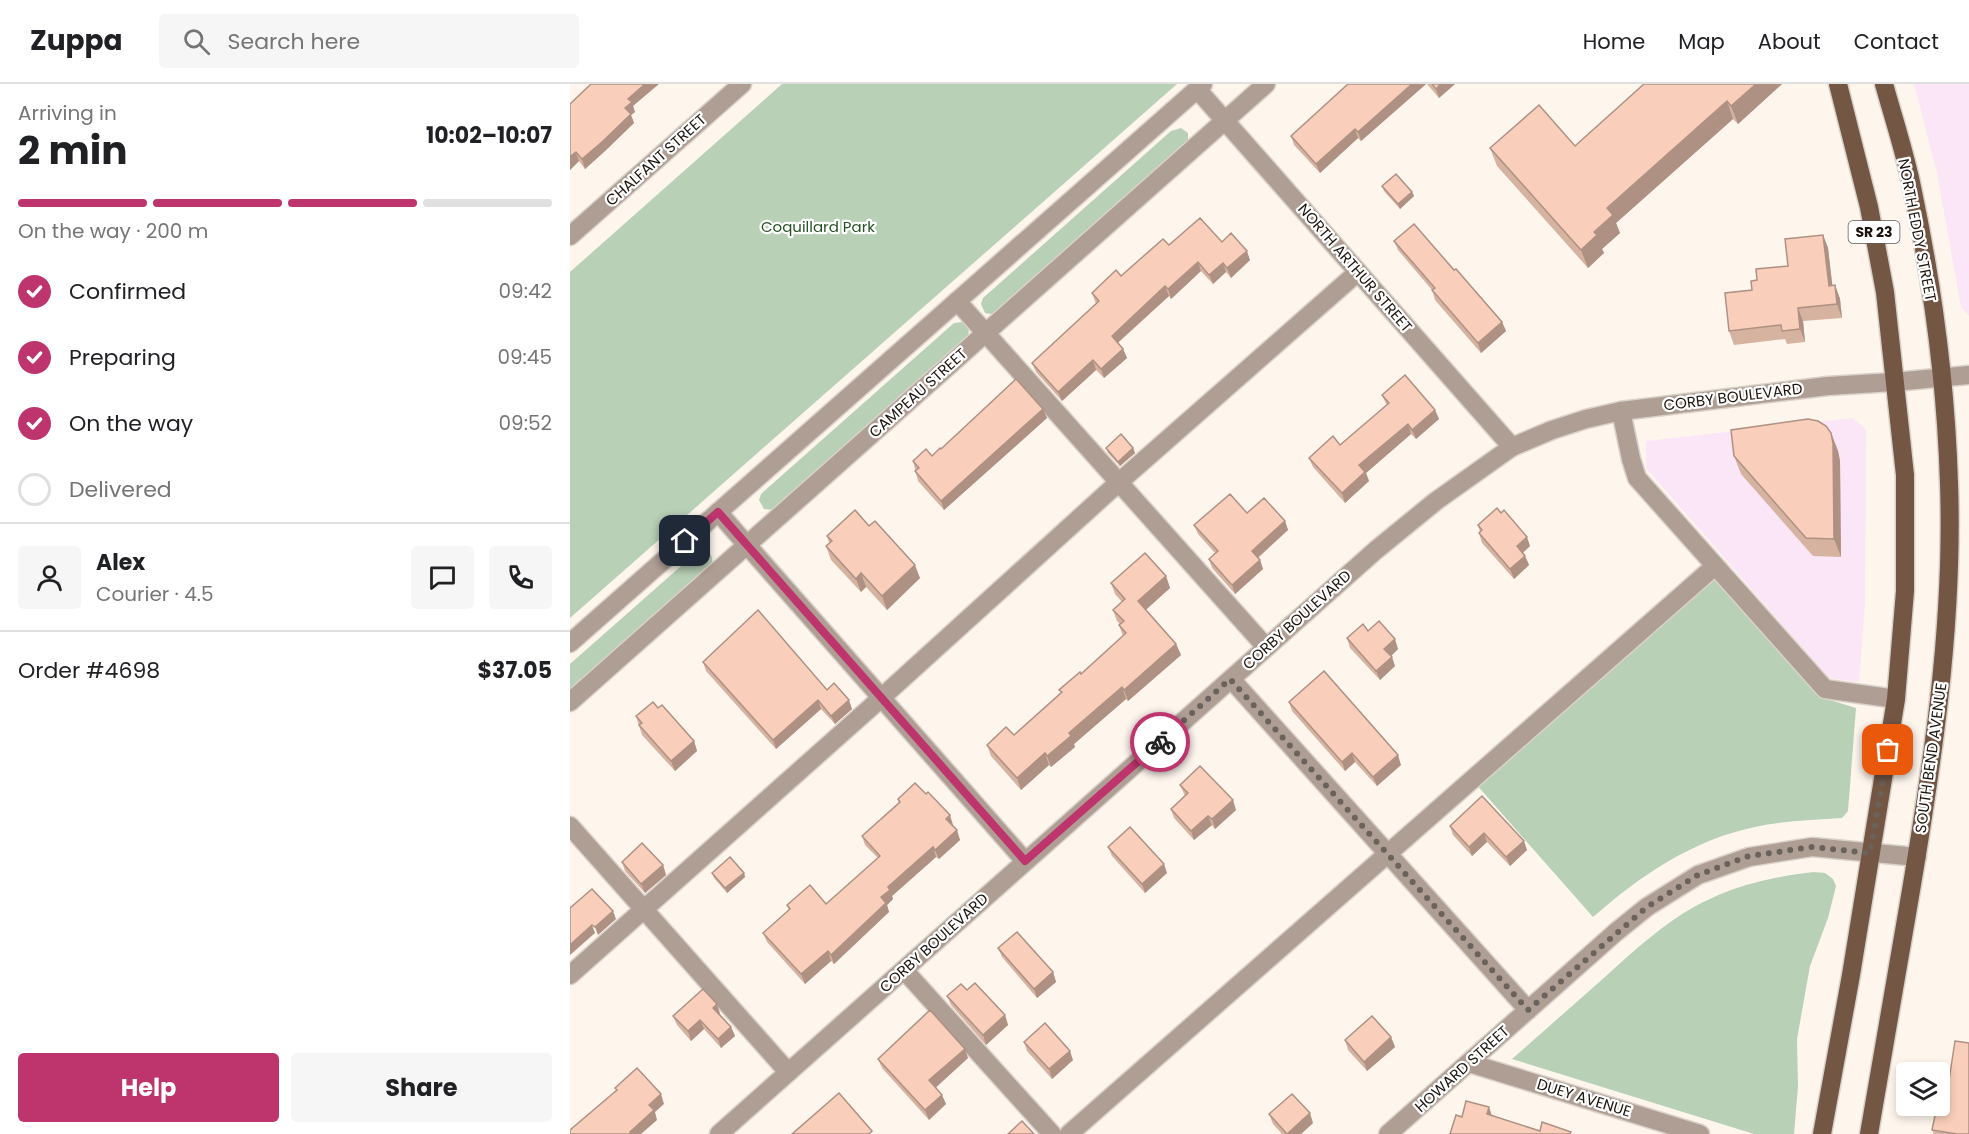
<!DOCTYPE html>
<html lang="en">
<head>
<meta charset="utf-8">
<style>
  body { margin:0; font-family:Poppins,sans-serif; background:#f6f6f6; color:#202124; height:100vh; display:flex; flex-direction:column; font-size:22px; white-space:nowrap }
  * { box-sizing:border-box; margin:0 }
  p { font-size:20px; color:#757577 }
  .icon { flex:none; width:33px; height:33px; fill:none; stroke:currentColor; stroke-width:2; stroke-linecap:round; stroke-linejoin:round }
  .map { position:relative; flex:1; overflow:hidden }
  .side { display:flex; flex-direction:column; background:#fff; width:570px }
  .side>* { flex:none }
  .tools { position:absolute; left:1326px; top:978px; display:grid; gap:12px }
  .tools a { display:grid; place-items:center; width:54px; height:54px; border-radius:6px; background:#fff; box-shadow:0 3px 9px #0003; font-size:30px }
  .pin { position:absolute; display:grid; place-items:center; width:51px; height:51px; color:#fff; margin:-26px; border-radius:12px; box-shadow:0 3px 9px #0006 }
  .courier { position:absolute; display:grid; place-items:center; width:60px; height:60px; margin:-30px; border:4px solid #be346c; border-radius:50%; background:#fff; color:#222; box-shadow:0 2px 8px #0007 }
  .head em { font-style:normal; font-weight:700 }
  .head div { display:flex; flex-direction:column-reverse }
  .head { display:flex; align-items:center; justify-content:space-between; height:102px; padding:0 18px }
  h1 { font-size:39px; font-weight:700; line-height:45px }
  .bar { display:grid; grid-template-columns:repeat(4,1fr); gap:9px 6px; align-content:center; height:72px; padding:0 18px }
  .bar i { height:8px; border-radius:4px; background:#e0e0e0 }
  .bar .on { background:#be346c }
  .bar p { grid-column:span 4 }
  .line { display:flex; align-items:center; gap:15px; padding:0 18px; border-top:2px solid #e0e0e0 }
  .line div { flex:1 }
  .round { display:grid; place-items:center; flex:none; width:63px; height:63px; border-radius:6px; background:#f6f6f6 }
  ol { padding:0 18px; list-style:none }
  li { display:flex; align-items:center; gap:18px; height:66px }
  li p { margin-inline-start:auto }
  li .icon { padding:6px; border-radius:50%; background:#be346c; color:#fff; stroke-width:4 }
  li:last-child { color:#757577 }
  li i { width:33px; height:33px; border:3px solid #e0e0e0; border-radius:50% }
  .cta { display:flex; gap:12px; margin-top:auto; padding:12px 18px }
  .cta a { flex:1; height:69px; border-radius:6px; background:#be346c; color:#fff; font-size:24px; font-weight:700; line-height:69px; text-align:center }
  .cta a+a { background:#f6f6f6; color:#202124 }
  header { display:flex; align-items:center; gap:36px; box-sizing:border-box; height:84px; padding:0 30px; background:#fff; border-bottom:2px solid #e0e0e0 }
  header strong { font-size:28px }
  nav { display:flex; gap:33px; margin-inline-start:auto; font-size:21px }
  .search { width:420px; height:54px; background:#f6f6f6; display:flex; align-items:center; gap:15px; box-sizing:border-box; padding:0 21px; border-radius:6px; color:#757577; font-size:22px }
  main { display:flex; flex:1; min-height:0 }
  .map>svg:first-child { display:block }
</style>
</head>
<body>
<header>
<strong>Zuppa</strong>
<div class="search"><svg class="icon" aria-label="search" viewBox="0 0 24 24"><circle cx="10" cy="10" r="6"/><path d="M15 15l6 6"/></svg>Search here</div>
<nav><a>Home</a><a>Map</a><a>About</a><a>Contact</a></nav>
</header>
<main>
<section class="side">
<div class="head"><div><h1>2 min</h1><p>Arriving in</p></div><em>10:02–10:07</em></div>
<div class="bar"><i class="on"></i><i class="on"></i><i class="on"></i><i></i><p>On the way · 200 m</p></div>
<ol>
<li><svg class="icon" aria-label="check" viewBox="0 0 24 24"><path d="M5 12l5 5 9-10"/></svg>Confirmed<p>09:42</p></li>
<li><svg class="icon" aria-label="check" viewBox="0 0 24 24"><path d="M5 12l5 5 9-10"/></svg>Preparing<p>09:45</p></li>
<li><svg class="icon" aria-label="check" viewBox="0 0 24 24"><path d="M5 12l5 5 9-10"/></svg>On the way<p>09:52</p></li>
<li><i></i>Delivered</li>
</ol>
<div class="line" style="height:108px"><a class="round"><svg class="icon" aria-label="person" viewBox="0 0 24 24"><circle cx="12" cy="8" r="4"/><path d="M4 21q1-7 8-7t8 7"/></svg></a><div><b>Alex</b><p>Courier · 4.5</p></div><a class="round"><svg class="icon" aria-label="chat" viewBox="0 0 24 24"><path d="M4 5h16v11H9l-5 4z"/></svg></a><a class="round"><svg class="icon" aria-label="phone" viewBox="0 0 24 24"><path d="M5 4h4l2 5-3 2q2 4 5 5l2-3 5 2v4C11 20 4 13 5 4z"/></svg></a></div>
<div class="line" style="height:78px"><div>Order #4698</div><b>$37.05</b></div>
<div class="cta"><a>Help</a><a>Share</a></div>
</section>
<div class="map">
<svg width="1399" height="1050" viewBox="0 0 1399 1050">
  <rect width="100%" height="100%" fill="#fef5ed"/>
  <g fill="#fae6f6">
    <polygon points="1344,0 1399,0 1399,232 1391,223 1367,89"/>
    <polygon points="1283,334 1296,346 1295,519 1289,598 1259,594 1076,384 1076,357"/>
  </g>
  <g fill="#b8d0b6">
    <polygon points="212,0 607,0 0,534 0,188"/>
    <polygon points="611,44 618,49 618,58 426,229 420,230 415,229 411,220 413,214 601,47"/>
    <polygon points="393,238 399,244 398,254 204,426 194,425 189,416 191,410 384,239"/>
    <path d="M134 465C141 470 143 472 142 481L0 606V580L127 468Z"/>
    <path d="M1147 493 1260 616 1286 624 1278 727 1272 734C1243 736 1213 737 1185 743 1122 756 1070 792 1023 833L905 699Z"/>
    <path d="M1244 788 1255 789 1263 795 1266 802 1258 834 1240 882 1227 955 1228 1002 1224 1050H1184L942 975C973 948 1004 920 1035 893 1067 864 1101 832 1142 814 1174 799 1209 792 1244 788Z"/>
  </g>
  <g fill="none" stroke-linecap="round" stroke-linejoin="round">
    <g stroke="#dad1c9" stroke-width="21">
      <g id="minor">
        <polyline points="627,5 942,363"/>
        <polyline points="0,152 172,0"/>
        <polyline points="387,217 696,563"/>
        <polyline points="1051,327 1061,375 1067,394 1255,605 1326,615"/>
        <polyline points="148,428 455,777"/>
        <polyline points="0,559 633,0"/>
        <polyline points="661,595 958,926"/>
        <polyline points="0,618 696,0"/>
        <polyline points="0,742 218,988"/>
        <polyline points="334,886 482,1050"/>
        <polyline points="0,891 300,624 548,399 788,188"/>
        <polyline points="899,979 1130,1050"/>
        <polyline points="149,1050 806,466 866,417 942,363 982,346 1016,335 1051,327 1258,302 1324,298 1399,291"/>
        <polyline points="499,1050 1145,482"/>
        <polyline points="818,1050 1046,848 1077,823 1128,791 1179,773 1242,763 1347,773"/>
      </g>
    </g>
    <g stroke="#dad1c9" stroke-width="21">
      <g id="major">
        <polyline points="1252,1050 1281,891 1326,615 1335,507 1335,391 1315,208 1299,123 1268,0"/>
        <path d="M1299 1050C1312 975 1325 899 1338 824 1362 684 1384 542 1379 399 1376 302 1363 203 1343 108 1336 72 1324 36 1314 0"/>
      </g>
    </g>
    <use href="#minor" stroke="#af9e94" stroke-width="18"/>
    <use href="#major" stroke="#735644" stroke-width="18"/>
  </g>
  <g fill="#d6b2a1">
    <polygon points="778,0 856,0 791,57 788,54 750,89 724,61 721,52"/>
    <polygon points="857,0 885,0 869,14"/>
    <polygon points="1212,0 1168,40 1163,35 1046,139 1050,149 1032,165 1034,169 1018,184 927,82 920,64 1005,62"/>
    <polygon points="0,20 63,22 65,28 61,31 64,39 35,67 15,85 9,77 0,86"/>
    <polygon points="812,102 842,108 844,112 830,125 814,107"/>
    <polygon points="1253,151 1258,164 1262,201 1265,201 1270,215 1272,234 1233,237 1235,258 1217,260 1215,255 1164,261 1159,247 1187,196 1218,182"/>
    <polygon points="824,157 884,186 932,238 936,247 911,269 865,216 862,206 828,166"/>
    <polygon points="652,158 680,176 661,194 656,188 643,200 631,187 601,215 599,212 548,259 553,265 557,274 534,294 526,286 492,317 466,288 462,279 526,220 522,209 551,192 599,161"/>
    <polygon points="812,311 865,326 869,335 846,355 841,350 796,389 799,397 775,419 743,383 739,374 770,361 817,322"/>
    <polygon points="473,325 477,334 374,426 348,397 343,377 362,372 371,365"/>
    <polygon points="1261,349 1268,367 1270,377 1271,473 1243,472 1171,390 1164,372"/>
    <polygon points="536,364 563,364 565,369 550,382 538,369"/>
    <polygon points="677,429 715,437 718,446 688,474 690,476 693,485 665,510 642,484 639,475 645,469 628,450 624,441"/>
    <polygon points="908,441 960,462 953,469 955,472 959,481 944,495 912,459 909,449 910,448"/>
    <polygon points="257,452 350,494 317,526 296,503 291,508 261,476 256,462 259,459"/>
    <polygon points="596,492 600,504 576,526 606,560 611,571 558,617 556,615 504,660 505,663 481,683 479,681 451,706 421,672 417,661 444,651 491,609 489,606 511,590 553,552 549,541 550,540 547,537 543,526 552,518 545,510 541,499"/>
    <polygon points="777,554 828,565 821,572 825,582 810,596 780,564"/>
    <polygon points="133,578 257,606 282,625 265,640 251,625 206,665 136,587"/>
    <polygon points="719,618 831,681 807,702 785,678 775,687 722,627"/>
    <polygon points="66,632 124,657 127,667 105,687 72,651"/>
    <polygon points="610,701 666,726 645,745 642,741 624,756 604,734 601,725 615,712"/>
    <polygon points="912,712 957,766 940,782 917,758 902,772 883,751 880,742"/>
    <polygon points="328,715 383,741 390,756 369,775 366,773 322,812 323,815 317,821 319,828 264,880 261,877 235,900 197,858 193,849 219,826 217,821 256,820 308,774 295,761 292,752 329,719"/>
    <polygon points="538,763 597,789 575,809 542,772"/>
    <polygon points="52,778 93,781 96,791 75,809 55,787"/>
    <polygon points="142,789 174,789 175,793 157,809 144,794"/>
    <polygon points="428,864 483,888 486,898 467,914 432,873"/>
    <polygon points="397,906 435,931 438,941 416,961 381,921 377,912"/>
    <polygon points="147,920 150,930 161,943 165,952 151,964 134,945 121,957 107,941 103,932"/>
    <polygon points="821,953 825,963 797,987 778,966 775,956"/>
    <polygon points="454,958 503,976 482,995 457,967"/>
    <polygon points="398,974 366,1003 376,1020 359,1036 312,984 308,975"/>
    <polygon points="1377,1009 1399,1050 1364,1050 1362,1046"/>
    <polygon points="699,1030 743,1039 731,1050 712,1050 703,1040"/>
  </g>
  <g fill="#ae9183">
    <polygon points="75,0 89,0 63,22 65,28 61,31 64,39 35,67 15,85 12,75 55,24 58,15"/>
    <polygon points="842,0 856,0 791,57 788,48"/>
    <polygon points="871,0 885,0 869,14 866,5"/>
    <polygon points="1186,0 1212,0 1168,40 1161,22"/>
    <polygon points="1157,17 1163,35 1046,139 1050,149 1032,165 1034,169 1018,184 1011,166 1024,148 1037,124"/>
    <polygon points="785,45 788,54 750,89 746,80"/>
    <polygon points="6,68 9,77 0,86 0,73"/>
    <polygon points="842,108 844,112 830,125 828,120"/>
    <polygon points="1253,151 1258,164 1264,215 1259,202"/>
    <polygon points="677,167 680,176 661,194 657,184"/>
    <polygon points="628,178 631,187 601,215 598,205"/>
    <polygon points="653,179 656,188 643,200 639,191"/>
    <polygon points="1265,201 1270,215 1272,234 1267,220"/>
    <polygon points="595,202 599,212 545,261 542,252"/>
    <polygon points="1228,224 1233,237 1235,258 1230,245"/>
    <polygon points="932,238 936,247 911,269 908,259"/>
    <polygon points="553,265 557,274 534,294 531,285"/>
    <polygon points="523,276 526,286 492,317 488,308"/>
    <polygon points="473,325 477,334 374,426 371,417"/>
    <polygon points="865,326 869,335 846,355 842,346"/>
    <polygon points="838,340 841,350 796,389 799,397 775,419 772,409 789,381"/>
    <polygon points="1261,349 1268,367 1270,377 1271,473 1264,455"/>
    <polygon points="563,364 565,369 550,382 548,378"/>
    <polygon points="715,437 718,446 685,476 682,467"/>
    <polygon points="957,453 960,462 950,471 947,462"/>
    <polygon points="955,472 959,481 944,495 940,485"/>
    <polygon points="690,476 693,485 665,510 662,501"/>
    <polygon points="345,481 350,494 317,526 312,512"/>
    <polygon points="291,489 296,503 291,508 286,495"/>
    <polygon points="596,492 600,504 572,529 568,517"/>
    <polygon points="825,555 828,565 818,575 814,565"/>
    <polygon points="606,560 611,571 558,617 554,606"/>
    <polygon points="822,573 825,582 810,596 806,587"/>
    <polygon points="552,603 556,615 504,660 505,663 481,683 477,672 499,649"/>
    <polygon points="248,616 251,625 206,665 203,656"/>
    <polygon points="279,616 282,625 265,640 261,632"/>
    <polygon points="124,657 127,667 105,687 101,677"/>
    <polygon points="475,669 479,681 451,706 447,694"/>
    <polygon points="782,669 785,678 775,687 772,678"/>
    <polygon points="828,671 831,681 807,702 803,693"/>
    <polygon points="663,716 666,726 645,745 642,735"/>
    <polygon points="380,731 383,741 380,744 376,735"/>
    <polygon points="638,732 642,741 624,756 621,747"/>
    <polygon points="387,746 390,756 369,775 365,766"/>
    <polygon points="914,749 917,758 902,772 899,763"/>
    <polygon points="954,757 957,766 940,782 936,773"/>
    <polygon points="363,763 366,773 322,812 323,815 317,821 319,828 264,880 261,871 311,813 318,803"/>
    <polygon points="594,780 597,789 575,809 572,800"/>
    <polygon points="93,781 96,791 75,809 71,800"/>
    <polygon points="174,789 175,793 157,809 155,804"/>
    <polygon points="43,827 46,835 28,851 25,843"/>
    <polygon points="22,841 25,849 0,871 0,861"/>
    <polygon points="258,867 261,877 235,900 231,890"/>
    <polygon points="483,888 486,898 467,914 464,905"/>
    <polygon points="147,920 150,930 147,933 143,924"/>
    <polygon points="435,931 438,941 416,961 413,951"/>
    <polygon points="130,936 134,945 121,957 118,947"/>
    <polygon points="161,943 165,952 151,964 148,955"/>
    <polygon points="821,953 825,963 797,987 794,978"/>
    <polygon points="395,965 398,974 363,1006 359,996"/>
    <polygon points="500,967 503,976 482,995 479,985"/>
    <polygon points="91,1010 94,1020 85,1028 87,1036 71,1050 61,1050 60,1048 79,1021"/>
    <polygon points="372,1011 376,1020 359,1036 355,1026"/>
    <polygon points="919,1023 922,1032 917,1030"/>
    <polygon points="740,1029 743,1039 731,1050 717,1050"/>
  </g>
  <g fill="#f9cfbb" stroke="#ae9183" stroke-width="1.5">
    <polygon points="21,0 75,0 58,15 62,18 55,24 61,30 32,58 12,75 6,68 0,73 0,20"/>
    <polygon points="778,0 842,0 788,48 785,45 746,80 721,52"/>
    <polygon points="862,0 871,0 866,5"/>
    <polygon points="1074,0 1186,0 1161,22 1157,17 1037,124 1043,131 1024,148 1027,151 1011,166 920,64 969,21 1005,62"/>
    <polygon points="826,90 842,108 828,120 812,102"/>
    <polygon points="630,134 652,158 661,149 677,167 657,184 653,179 639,191 628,178 598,205 595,202 542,252 553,265 531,285 523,276 488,308 462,279 529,217 522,209 546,186 551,192 593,155 599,161"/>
    <polygon points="844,140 884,186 886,185 932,238 908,259 862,206 865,204 824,157"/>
    <polygon points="1253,151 1259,202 1265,201 1267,220 1228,224 1230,245 1212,247 1211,241 1159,247 1155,209 1182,206 1181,197 1187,196 1186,185 1218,182 1215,155"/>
    <polygon points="835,291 865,326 842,346 838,340 789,381 795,388 772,409 739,374 763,352 770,361 819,319 812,311"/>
    <polygon points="446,295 473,325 371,417 345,387 349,384 343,377 356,365 362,372 370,364 371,365"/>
    <polygon points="1238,335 1248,337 1256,342 1261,349 1263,359 1264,455 1236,454 1164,372 1161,346"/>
    <polygon points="551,350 563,364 548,378 536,364"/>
    <polygon points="660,410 677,429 694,414 715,437 682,467 690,476 662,501 639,475 648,467 624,441"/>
    <polygon points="927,424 931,429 934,426 957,453 947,462 955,472 940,485 909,449 912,446 908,441"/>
    <polygon points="285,426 299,442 305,437 345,481 312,512 291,489 286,495 256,462 262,457 257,452"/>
    <polygon points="575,469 596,492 568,517 606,560 554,606 552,603 499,649 501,652 477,672 475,669 447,694 417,661 436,643 444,651 492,608 489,606 510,588 511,590 556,549 549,541 554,537 543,526 555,515 541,499"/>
    <polygon points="188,526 257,606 264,599 279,616 261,632 248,616 203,656 133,578"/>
    <polygon points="809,537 825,555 814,565 822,573 806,587 777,554 793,540 798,547"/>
    <polygon points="754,587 828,671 803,693 782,669 772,678 719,618"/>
    <polygon points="83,618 88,624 92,621 124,657 101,677 69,641 72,639 66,632"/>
    <polygon points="630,682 663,716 642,735 638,732 621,747 601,725 618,709 610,701"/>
    <polygon points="345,699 356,710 358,708 380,731 376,735 387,746 365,766 363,763 318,803 320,806 311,813 316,819 261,871 258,867 231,890 193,849 220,825 217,821 240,801 256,820 310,772 292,752 330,718 328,715"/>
    <polygon points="912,712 954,757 936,773 914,749 899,763 880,742"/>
    <polygon points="560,743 594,780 572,800 538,763"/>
    <polygon points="72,759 93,781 71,800 52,778"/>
    <polygon points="160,773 174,789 155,804 142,789"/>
    <polygon points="22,805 43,827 25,843 22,841 0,861 0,824"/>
    <polygon points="447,848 483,888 464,905 428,864"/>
    <polygon points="405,899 435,931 413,951 377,912 391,900 397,906"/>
    <polygon points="133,905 147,920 143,924 161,943 148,955 130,936 118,947 103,932"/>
    <polygon points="360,926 395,965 359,996 372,1011 355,1026 308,975"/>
    <polygon points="802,932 821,953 794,978 775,956"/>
    <polygon points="475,939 500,967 479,985 454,958"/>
    <polygon points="1385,957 1399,959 1399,1050 1387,1050 1362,1046 1367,1022 1370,1022 1370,1007 1377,1009"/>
    <polygon points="67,984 91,1010 79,1021 84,1026 60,1048 62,1050 0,1050 0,1046 47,1006 45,1004"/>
    <polygon points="269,1009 302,1047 299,1050 222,1050"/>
    <polygon points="722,1010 740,1029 717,1050 699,1030"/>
    <polygon points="896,1017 919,1023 917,1030 970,1047 972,1038 1001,1048 1000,1050 880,1050 886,1031 892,1033"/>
    <polygon points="452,1037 464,1050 438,1050"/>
  </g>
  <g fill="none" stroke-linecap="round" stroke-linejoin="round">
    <polyline stroke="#6a625b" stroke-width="6" stroke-dasharray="0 10.8" points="590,658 660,595 958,926 1077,823 1128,791 1179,772 1242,763 1300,769 1318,666"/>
    <polyline stroke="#be346c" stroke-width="8" points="115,457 148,428 455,777 590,658"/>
  </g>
  <g text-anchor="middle" stroke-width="4.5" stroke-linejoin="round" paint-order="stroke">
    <rect fill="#fff" stroke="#5f5a55" stroke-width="1.5" x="1278.5" y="137" width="51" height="22" rx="4.5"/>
    <g font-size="14" font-weight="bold" fill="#1b130c">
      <text x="1304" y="153">SR 23</text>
    </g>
    <g font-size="15" fill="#1b130c" stroke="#fff">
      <text transform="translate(86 76) rotate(-42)" y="5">CHALFANT STREET</text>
      <text transform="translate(1347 146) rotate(79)" y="5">NORTH EDDY STREET</text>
      <text transform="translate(785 184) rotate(49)" y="5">NORTH ARTHUR STREET</text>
      <text transform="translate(348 309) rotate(-42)" y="5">CAMPEAU STREET</text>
      <text transform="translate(1163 313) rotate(-7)" y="5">CORBY BOULEVARD</text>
      <text transform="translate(727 536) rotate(-42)" y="5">CORBY BOULEVARD</text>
      <text transform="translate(1361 674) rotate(-82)" y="5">SOUTH BEND AVENUE</text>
      <text transform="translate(364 859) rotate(-42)" y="5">CORBY BOULEVARD</text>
      <text transform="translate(892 985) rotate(-42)" y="5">HOWARD STREET</text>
      <text transform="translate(1014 1014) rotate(17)" y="5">DUEY AVENUE</text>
    </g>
    <g font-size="15" fill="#265125" stroke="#fff">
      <text x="248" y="148">Coquillard Park</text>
    </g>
  </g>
</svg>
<div class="tools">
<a><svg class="icon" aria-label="layers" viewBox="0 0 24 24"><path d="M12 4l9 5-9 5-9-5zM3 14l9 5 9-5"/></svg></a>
</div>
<div class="pin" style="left:1318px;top:666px;background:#ea580c"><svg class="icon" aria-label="bag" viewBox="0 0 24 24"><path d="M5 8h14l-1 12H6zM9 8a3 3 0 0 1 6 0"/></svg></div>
<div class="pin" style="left:115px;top:457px;background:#1f2937"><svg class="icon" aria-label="home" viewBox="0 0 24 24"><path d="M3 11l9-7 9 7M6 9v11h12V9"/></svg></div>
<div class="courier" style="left:590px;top:658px"><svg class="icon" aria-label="bike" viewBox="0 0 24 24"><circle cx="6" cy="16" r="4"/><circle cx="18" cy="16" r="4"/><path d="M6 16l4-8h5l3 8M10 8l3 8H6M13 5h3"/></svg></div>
</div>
</main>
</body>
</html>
